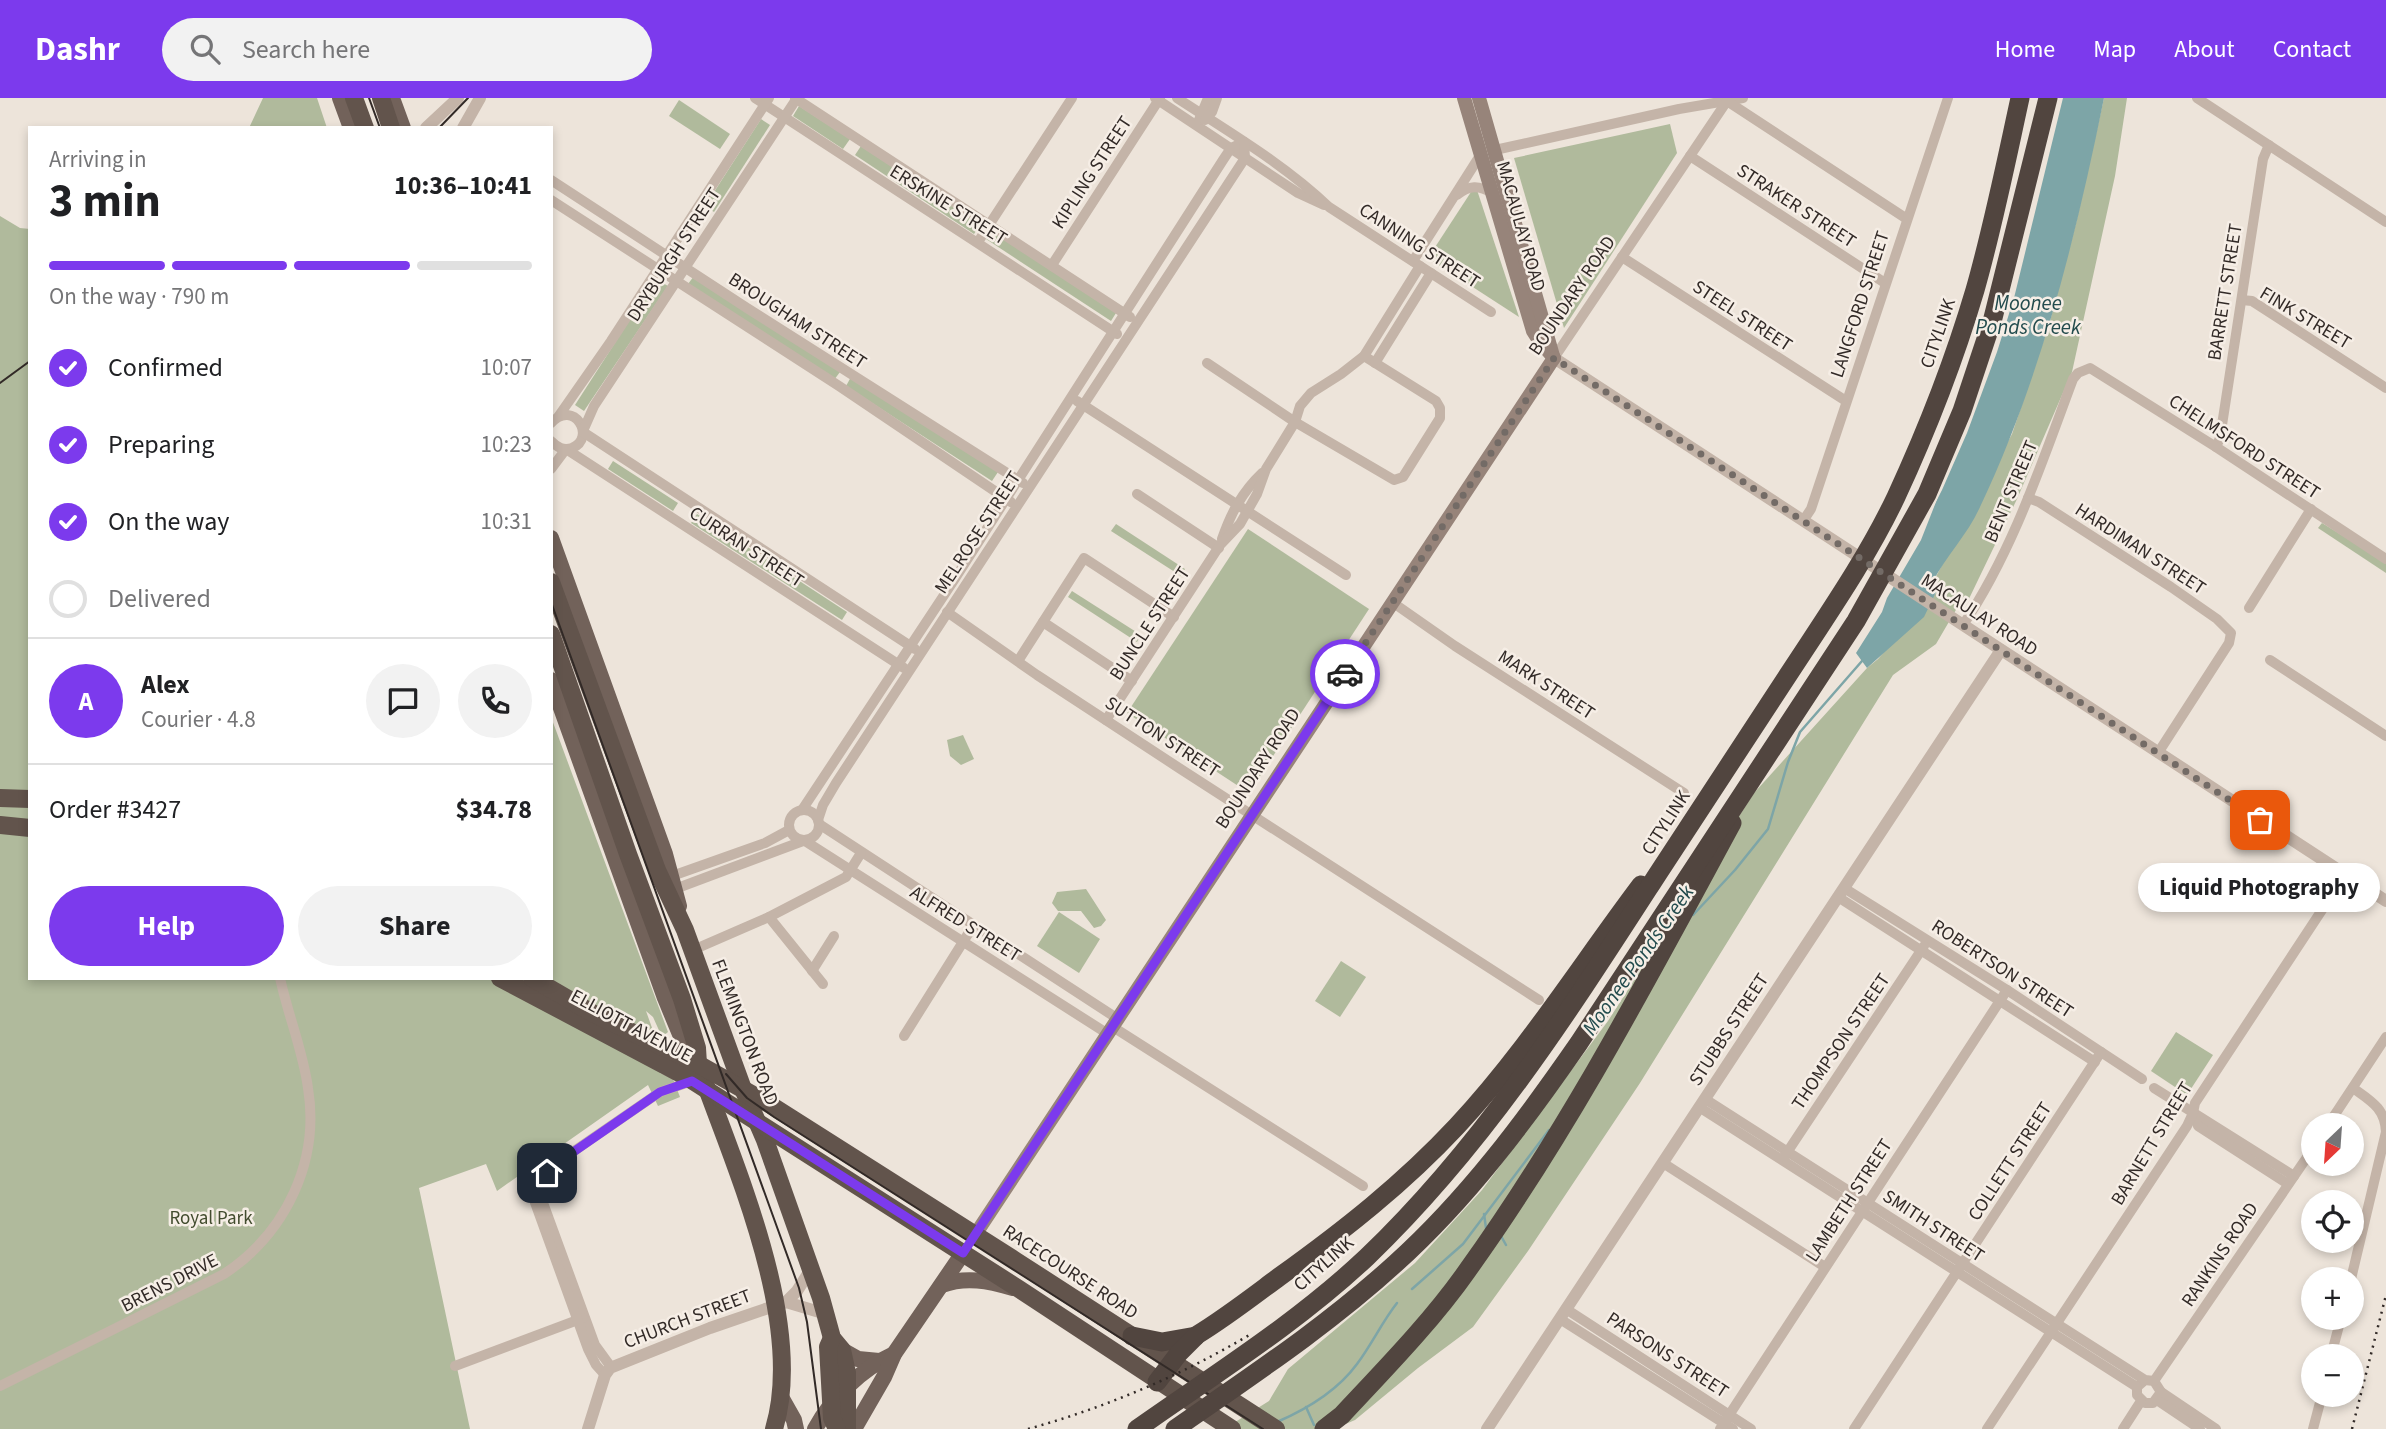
<!DOCTYPE html>
<html lang="en">
<head>
<meta charset="utf-8">
<style>
  body { margin:0; font-family:"Source Sans 3",sans-serif; background:#f2f2f2; color:#202124; height:100vh; display:flex; flex-direction:column; font-size:26px; white-space:nowrap }
  * { box-sizing:border-box; margin:0 }
  p { font-size:23px; color:#757577 }
  .icon { flex:none; width:38px; height:38px; fill:none; stroke:currentColor; stroke-width:2; stroke-linecap:round; stroke-linejoin:round }
  .map { position:relative; flex:1; overflow:hidden }
  .panel { position:absolute; left:28px; top:28px; width:525px; height:854px; display:flex; flex-direction:column; background:#fff; border-radius:0px; box-shadow:0 4px 10px #0003 }
  .panel>* { flex:none }
  .needle { width:46px; rotate:205deg }
  .buttons { position:absolute; left:2301px; top:1015px; display:grid; gap:14px }
  .buttons a { display:grid; place-items:center; width:63px; height:63px; border-radius:50%; background:#fff; box-shadow:0 4px 10px #0003; font-size:35px }
  .pin { position:absolute; display:grid; place-items:center; width:60px; height:60px; color:#fff; margin:-30px; border-radius:14px; box-shadow:0 4px 10px #0006 }
  .courier { position:absolute; display:grid; place-items:center; width:70px; height:70px; margin:-35px; border:5px solid #7c3aed; border-radius:50%; background:#fff; color:#222; box-shadow:0 2px 9px #0007 }
  .bubble { position:absolute; height:49px; border-radius:24px; background:#fff; box-shadow:0 4px 10px #0003; font-size:23px; font-weight:700; line-height:49px; text-align:center }
  .head em { font-style:normal; font-weight:700 }
  .head div { display:flex; flex-direction:column-reverse }
  .head { display:flex; align-items:center; justify-content:space-between; height:119px; padding:0 21px }
  h1 { font-size:46px; font-weight:700; line-height:52px }
  .bar { display:grid; grid-template-columns:repeat(4,1fr); gap:10px 7px; align-content:center; height:84px; padding:0 21px }
  .bar i { height:9px; border-radius:5px; background:#e0e0e0 }
  .bar .active { background:#7c3aed }
  .bar p { grid-column:span 4 }
  .line { display:flex; align-items:center; gap:18px; padding:0 21px; border-top:2px solid #e0e0e0 }
  .line div { flex:1 }
  .round { display:grid; place-items:center; flex:none; width:74px; height:74px; border-radius:37px; background:#f2f2f2 }
  ol { padding:0 21px; list-style:none }
  li { display:flex; align-items:center; gap:21px; height:77px }
  li p { margin-inline-start:auto }
  li .icon { padding:7px; border-radius:50%; background:#7c3aed; color:#fff; stroke-width:4 }
  li:last-child { color:#757577 }
  li i { width:38px; height:38px; border:4px solid #e0e0e0; border-radius:50% }
  .button { display:flex; gap:14px; margin-top:auto; padding:14px 21px }
  .button a { flex:1; height:80px; border-radius:42px; background:#7c3aed; color:#fff; font-size:28px; font-weight:700; line-height:80px; text-align:center }
  .button a+a { background:#f2f2f2; color:#202124 }
  header { display:flex; align-items:center; gap:42px; box-sizing:border-box; height:98px; padding:0 35px; background:#7c3aed; color:#fff }
  header strong { font-size:33px }
  nav { display:flex; gap:38px; margin-inline-start:auto; font-size:24px }
  .search { width:490px; height:63px; background:#f2f2f2; display:flex; align-items:center; gap:18px; box-sizing:border-box; padding:0 24px; border-radius:38px; color:#757577; font-size:26px }
  .map>svg:first-child { display:block }
</style>
</head>
<body>
<header>
<strong>Dashr</strong>
<div class="search"><svg class="icon" aria-label="search" viewBox="0 0 24 24"><circle cx="10" cy="10" r="6"/><path d="M15 15l6 6"/></svg>Search here</div>
<nav><a>Home</a><a>Map</a><a>About</a><a>Contact</a></nav>
</header>
<div class="map">
<svg width="2386" height="1331" viewBox="0 0 2386 1331">
  <rect width="100%" height="100%" fill="#ede4da"/>
  <g fill="#b0ba9c">
    <polygon points="263,0 317,0 327,30 249,30"/>
    <polygon points="2104,0 2127,0 2115,78 2072,274 2017,401 1966,507 1957,510 1936,546 1893,577 1640,985 1528,1153 1473,1229 1418,1270 1355,1322 1334,1331 1224,1331 1269,1303 1288,1271 1415,1165 1482,1092 1608,923 1754,695 1867,570 1878,561 1936,495 1932,486 2012,336 2050,223 2076,125"/>
    <polygon points="679,2 730,36 720,51 669,18"/>
    <polygon points="799,8 850,41 843,51 793,18"/>
    <polygon points="761,21 770,27 714,114 705,108"/>
    <polygon points="1670,26 1677,55 1564,230 1514,60"/>
    <polygon points="861,48 980,127 974,136 855,57"/>
    <polygon points="1477,92 1519,219 1428,160 1471,94"/>
    <polygon points="0,118 20,130 30,131 30,880 551,880 551,619 668,934 662,939 653,919 646,913 656,941 660,975 673,981 680,999 658,1008 648,987 497,1093 486,1066 419,1090 470,1331 0,1331"/>
    <polygon points="991,133 1116,215 1111,223 986,141"/>
    <polygon points="694,178 840,274 834,282 688,186"/>
    <polygon points="656,181 668,188 584,313 575,307"/>
    <polygon points="851,279 998,374 992,383 846,288"/>
    <polygon points="613,363 678,405 673,413 608,371"/>
    <polygon points="697,416 847,514 842,522 691,425"/>
    <polygon points="2322,425 2386,464 2386,475 2318,430"/>
    <polygon points="1116,426 1185,471 1181,478 1111,433"/>
    <polygon points="1248,431 1369,511 1249,695 1127,615"/>
    <polygon points="1072,493 1141,537 1137,544 1068,499"/>
    <polygon points="963,637 974,661 961,667 950,658 947,642"/>
    <polygon points="1086,791 1106,822 1101,828 1094,830 1081,813 1058,813 1052,805 1057,794"/>
    <polygon points="1059,814 1100,841 1079,875 1037,848"/>
    <polygon points="1341,863 1366,879 1340,919 1315,903"/>
    <polygon points="2176,934 2213,957 2187,997 2151,973"/>
  </g>
  <path fill="#7da5a7" d="M2061 0H2104C2076 139 2041 280 1980 409 1968 436 1946 458 1932 485L1936 494 1924 519 1867 570 1856 555 1882 514 1887 500 1921 442 1971 315Z"/>
  <polygon fill="#ede4da" points="2057,0 2063,0 2014,200 1997,254 1967,335 1942,392 1918,439 1968,314"/>
  <g fill="none" stroke-linecap="round" stroke-linejoin="round">
    <g stroke="#7da5a7" stroke-width="2.5">
      <polyline points="1693,817 1735,772 1768,731 1788,664 1800,634 1862,563"/>
      <polyline points="1484,1116 1486,1130"/>
      <polyline points="1501,1138 1506,1147"/>
      <polyline points="1412,1191 1463,1146 1549,1032"/>
      <polyline points="1306,1309 1314,1327"/>
      <path d="M1277 1324C1307 1311 1338 1292 1357 1266 1372 1246 1382 1224 1397 1205"/>
    </g>
    <g stroke="#c4b4a8" stroke-width="10">
      <polyline points="755,0 1117,236"/>
      <polyline points="795,0 1130,219"/>
      <polyline points="1155,0 1298,95 1324,107"/>
      <path d="M1177 0C1229 34 1284 66 1329 109L1491 214"/>
      <polyline points="2197,0 2386,124"/>
      <polyline points="1199,22 1208,0"/>
      <polyline points="1205,22 1212,14 1217,0"/>
      <polyline points="1495,52 1679,11 1743,0"/>
      <polyline points="1690,58 1885,185"/>
      <polyline points="551,82 747,210 1023,385"/>
      <path d="M1457 97C1469 87 1479 87 1492 95"/>
      <polyline points="551,102 839,288 1011,404"/>
      <polyline points="978,144 1072,0"/>
      <polyline points="1622,159 1846,303"/>
      <polyline points="1413,163 1481,56"/>
      <polyline points="1052,167 1160,0"/>
      <polyline points="2242,202 2252,203 2386,290"/>
      <polyline points="1554,260 1727,3 1907,121"/>
      <polyline points="1207,265 1295,324 1394,382 1403,379 1440,320 1440,310 1436,303 1364,258"/>
      <polyline points="1375,265 1431,175"/>
      <polyline points="1077,303 1346,477"/>
      <polyline points="558,319 611,243 769,0"/>
      <path d="M551 325C574 300 597 340 572 350 563 353 557 349 551 343"/>
      <polyline points="583,333 594,308 797,0"/>
      <polyline points="583,334 915,551"/>
      <polyline points="2216,349 2220,340 2263,61 2269,47"/>
      <polyline points="566,351 904,570"/>
      <polyline points="551,371 566,351"/>
      <polyline points="1137,396 1219,450"/>
      <polyline points="2028,400 2039,404 2171,489 2217,521 2231,535 2229,545 2158,655"/>
      <polyline points="1803,423 1811,411 1948,0"/>
      <path d="M1222 441C1231 415 1242 394 1262 375"/>
      <polyline points="1392,504 1455,548 1684,695"/>
      <polyline points="2249,510 2311,411"/>
      <polyline points="947,514 1037,577 1179,670 1539,902"/>
      <polyline points="1043,524 1132,583"/>
      <path d="M1963 527C2013 453 2042 364 2073 281L2078 275 2090 270 2216 349 2386 461"/>
      <polyline points="2270,562 2386,638"/>
      <polyline points="1018,563 1084,460 1174,519"/>
      <polyline points="1106,622 1220,447 1240,426 1257,396 1266,371 1295,324 1300,308 1311,295 1341,276 1364,258 1420,168"/>
      <circle cx="804" cy="727" r="15"/>
      <polyline points="802,712 956,479 1223,62 1231,50 1244,44"/>
      <polyline points="818,722 823,707 836,685 1245,60 1244,44"/>
      <polyline points="819,726 1118,921"/>
      <polyline points="805,743 1108,936"/>
      <polyline points="672,778 765,745 789,732"/>
      <polyline points="1844,790 2007,892 2142,981"/>
      <polyline points="675,791 803,743"/>
      <polyline points="1838,799 2095,964"/>
      <polyline points="769,819 823,886"/>
      <polyline points="693,852 769,819 846,779 861,755"/>
      <polyline points="812,873 834,838"/>
      <polyline points="1113,929 1363,1088"/>
      <polyline points="904,938 973,828"/>
      <polyline points="2154,990 2294,1078"/>
      <polyline points="1705,1001 2145,1282 2154,1283 2161,1294 2153,1305 2145,1305 2137,1297 2137,1289 2145,1282"/>
      <polyline points="1699,1009 2137,1289"/>
      <polyline points="2193,1015 2198,1028 2288,1086"/>
      <polyline points="2328,1027 2386,939"/>
      <polyline points="1784,1059 1924,848"/>
      <polyline points="1663,1065 1825,1169"/>
      <polyline points="544,1078 540,1088 542,1102 595,1247 611,1269"/>
      <path d="M2351 1181 2386 1034C2385 1010 2371 1003 2353 990"/>
      <polyline points="1566,1211 1751,1331"/>
      <polyline points="1560,1221 1733,1331"/>
      <polyline points="2331,1258 2341,1220"/>
      <polyline points="455,1268 583,1220"/>
      <polyline points="605,1277 596,1267 588,1251 533,1099 533,1089 542,1075 660,994 692,983"/>
      <polyline points="2154,1283 2314,1049"/>
      <path d="M0 1288 224 1176C286 1135 320 1063 308 990 303 953 288 917 280 880"/>
      <polyline points="2161,1294 2216,1331"/>
      <polyline points="2157,1302 2200,1331"/>
      <polyline points="1720,1331 2007,892"/>
      <polyline points="1854,1331 2101,954"/>
      <polyline points="1987,1331 2187,1028 2193,1015 2195,1005 2345,777"/>
      <polyline points="2123,1331 2141,1303"/>
      <polyline points="2313,1331 2322,1297"/>
    </g>
    <g stroke="#c4b4a8" stroke-width="12">
      <polyline points="426,30 458,0"/>
      <polyline points="463,30 480,0"/>
      <polyline points="1554,260 2386,803"/>
      <polyline points="786,1204 826,1216"/>
      <polyline points="588,1331 605,1277 610,1270 710,1230 786,1204 797,1193 811,1171"/>
      <polyline points="1487,1331 2001,552"/>
    </g>
    <g stroke="#97847a" stroke-width="14">
      <polyline points="1464,0 1533,233 1540,244 1554,260"/>
      <polyline points="1479,0 1553,258"/>
      <polyline points="975,1137 1554,260"/>
    </g>
    <g stroke="#72625a" stroke-width="16">
      <polyline points="340,0 351,30"/>
      <polyline points="392,0 403,30"/>
      <polyline points="551,440 665,756 679,808"/>
      <polyline points="551,582 665,900 684,946 697,964"/>
      <path d="M942 1187C966 1178 989 1183 1013 1190"/>
      <polyline points="842,1252 858,1261 879,1263"/>
      <polyline points="781,1299 794,1322 796,1331"/>
      <path d="M815 1331C832 1300 861 1271 894 1256"/>
      <polyline points="854,1331 884,1279 894,1256 963,1155"/>
    </g>
    <g stroke="#62544c" stroke-width="18">
      <polyline points="354,0 365,30"/>
      <polyline points="381,0 391,30"/>
      <polyline points="551,484 657,772 685,832 743,991 765,1042 821,1200 832,1240 842,1252 847,1275 847,1331"/>
      <path d="M551 536 628 756 682 901 697 950 698 966C734 1067 806 1225 774 1331"/>
      <polyline points="0,700 30,701"/>
      <polyline points="0,727 30,730"/>
      <polyline points="500,880 685,978 1019,1191 1232,1331"/>
      <polyline points="532,880 594,916 698,966 769,1006 1016,1163 1276,1331"/>
      <polyline points="832,1240 828,1249 832,1320 837,1331"/>
    </g>
    <g stroke="#51453f" stroke-width="19">
      <polyline points="1132,1238 1162,1244 1196,1238"/>
      <path d="M1157 1284 1179 1255 1197 1237C1225 1220 1252 1199 1279 1179 1343 1133 1403 1086 1457 1028 1526 954 1580 868 1641 787"/>
      <path d="M1324 1331 1342 1317C1384 1272 1432 1223 1467 1173 1569 1031 1649 878 1732 725"/>
    </g>
    <g stroke="#322a27" stroke-width="2">
      <polyline points="369,0 380,30"/>
      <polyline points="439,30 468,0"/>
      <polyline points="0,285 30,263"/>
      <polyline points="551,504 799,1190 807,1224 821,1331"/>
      <polyline points="726,976 747,1000 774,1019 1263,1331"/>
    </g>
    <g stroke="#322a27" stroke-width="2.5" stroke-dasharray="2 5" stroke-linecap="butt">
      <path d="M1028 1331C1107 1309 1180 1278 1251 1236"/>
      <polyline points="2352,1331 2386,1197"/>
    </g>
    <g stroke="#51453f" stroke-width="19">
      <path d="M1137 1331C1215 1276 1297 1225 1367 1159 1485 1046 1571 910 1659 774 1704 705 1749 636 1794 568 1830 513 1868 458 1896 399 1927 332 1954 263 1975 192 1993 129 2006 64 2020 0"/>
      <path d="M1175 1331C1251 1278 1327 1228 1396 1165 1467 1101 1525 1023 1579 945L1856 523 1927 396 1962 313 1993 220 2048 0"/>
    </g>
  </g>
  <g fill="none" stroke-linecap="round" stroke-linejoin="round">
    <polyline stroke="#736b66" stroke-width="7" stroke-dasharray="0 12.6" points="1345,576 1554,260 2260,722"/>
    <polyline stroke="#7c3aed" stroke-width="9" points="547,1075 556,1066 660,994 692,983 963,1155 1345,576"/>
  </g>
  <g text-anchor="middle" stroke-width="5" stroke-linejoin="round" paint-order="stroke">
    <g font-size="19" fill="#322a27" stroke="#f6eee6">
      <text transform="translate(1091 74) rotate(-57)" y="7">KIPLING STREET</text>
      <text transform="translate(949 106) rotate(32)" y="7">ERSKINE STREET</text>
      <text transform="translate(1797 107) rotate(33)" y="7">STRAKER STREET</text>
      <text transform="translate(1522 128) rotate(74)" y="7">MACAULAY ROAD</text>
      <text transform="translate(1420 147) rotate(33)" y="7">CANNING STREET</text>
      <text transform="translate(673 156) rotate(-57)" y="7">DRYBURGH STREET</text>
      <text transform="translate(2224 194) rotate(-81)" y="7">BARRETT STREET</text>
      <text transform="translate(1571 197) rotate(-56)" y="7">BOUNDARY ROAD</text>
      <text transform="translate(1859 206) rotate(-72)" y="7">LANGFORD STREET</text>
      <text transform="translate(1743 217) rotate(33)" y="7">STEEL STREET</text>
      <text transform="translate(2306 219) rotate(31)" y="7">FINK STREET</text>
      <text transform="translate(798 222) rotate(33)" y="7">BROUGHAM STREET</text>
      <text transform="translate(1937 235) rotate(-71)" y="7">CITYLINK</text>
      <text transform="translate(2245 348) rotate(33)" y="7">CHELMSFORD STREET</text>
      <text transform="translate(2010 393) rotate(-67)" y="7">BENT STREET</text>
      <text transform="translate(977 434) rotate(-57)" y="7">MELROSE STREET</text>
      <text transform="translate(747 448) rotate(33)" y="7">CURRAN STREET</text>
      <text transform="translate(2141 450) rotate(33)" y="7">HARDIMAN STREET</text>
      <text transform="translate(1980 516) rotate(33)" y="7">MACAULAY ROAD</text>
      <text transform="translate(1149 525) rotate(-57)" y="7">BUNCLE STREET</text>
      <text transform="translate(1547 586) rotate(33)" y="7">MARK STREET</text>
      <text transform="translate(1163 638) rotate(33)" y="7">SUTTON STREET</text>
      <text transform="translate(1257 670) rotate(-57)" y="7">BOUNDARY ROAD</text>
      <text transform="translate(1665 724) rotate(-57)" y="7">CITYLINK</text>
      <text transform="translate(966 825) rotate(32)" y="7">ALFRED STREET</text>
      <text transform="translate(2003 870) rotate(33)" y="7">ROBERTSON STREET</text>
      <text transform="translate(632 927) rotate(28)" y="7">ELLIOTT AVENUE</text>
      <text transform="translate(1728 931) rotate(-57)" y="7">STUBBS STREET</text>
      <text transform="translate(746 934) rotate(69)" y="7">FLEMINGTON ROAD</text>
      <text transform="translate(1840 943) rotate(-56)" y="7">THOMPSON STREET</text>
      <text transform="translate(2151 1045) rotate(-59)" y="7">BARNETT STREET</text>
      <text transform="translate(2009 1063) rotate(-57)" y="7">COLLETT STREET</text>
      <text transform="translate(1848 1102) rotate(-57)" y="7">LAMBETH STREET</text>
      <text transform="translate(1934 1127) rotate(33)" y="7">SMITH STREET</text>
      <text transform="translate(2219 1156) rotate(-56)" y="7">RANKINS ROAD</text>
      <text transform="translate(1323 1165) rotate(-41)" y="7">CITYLINK</text>
      <text transform="translate(1071 1173) rotate(33)" y="7">RACECOURSE ROAD</text>
      <text transform="translate(169 1184) rotate(-27)" y="7">BRENS DRIVE</text>
      <text transform="translate(687 1220) rotate(-21)" y="7">CHURCH STREET</text>
      <text transform="translate(1668 1256) rotate(33)" y="7">PARSONS STREET</text>
    </g>
    <g font-size="19" fill="#424c2e" stroke="#f6eee6">
      <text x="211" y="1126">Royal Park</text>
    </g>
    <g font-size="21" font-style="italic" fill="#224b4d" stroke="#f6eee6">
      <text x="2028" y="212">Moonee<tspan x="2028" dy="24">Ponds Creek</tspan></text>
      <text transform="translate(1638 862) rotate(-55)" y="7">Moonee Ponds Creek</text>
    </g>
  </g>
</svg>
<div class="buttons">
<a><svg class="needle" viewBox="-14 -14 28 28"><path d="M0-13l5 13h-10z" fill="#e53935"/><path d="M0 13l5-13h-10z" fill="#757577"/></svg></a>
<a><svg class="icon" aria-label="locate" viewBox="0 0 24 24"><circle cx="12" cy="12" r="6"/><path d="M12 2v4M12 18v4M2 12h4M18 12h4"/></svg></a>
<a>+</a>
<a>−</a>
</div>
<div class="pin" style="left:2260px;top:722px;background:#ea580c"><svg class="icon" aria-label="bag" viewBox="0 0 24 24"><path d="M5 8h14l-1 12H6zM9 8a3 3 0 0 1 6 0"/></svg></div>
<div class="pin" style="left:547px;top:1075px;background:#1f2937"><svg class="icon" aria-label="home" viewBox="0 0 24 24"><path d="M3 11l9-7 9 7M6 9v11h12V9"/></svg></div>
<div class="courier" style="left:1345px;top:576px"><svg class="icon" aria-label="car" viewBox="0 0 24 24"><path d="M5 17H2v-5l4-1 3-4h7l3 4 3 1v5h-3M9 17h6M6 11h13"/><circle cx="7" cy="17" r="2"/><circle cx="17" cy="17" r="2"/></svg></div>
<div class="bubble" style="left:2138px;top:765px;width:242px">Liquid Photography</div>
<section class="panel">
<div class="head"><div><h1>3 min</h1><p>Arriving in</p></div><em>10:36–10:41</em></div>
<div class="bar"><i class="active"></i><i class="active"></i><i class="active"></i><i></i><p>On the way · 790 m</p></div>
<ol>
<li><svg class="icon" aria-label="check" viewBox="0 0 24 24"><path d="M5 12l5 5 9-10"/></svg>Confirmed<p>10:07</p></li>
<li><svg class="icon" aria-label="check" viewBox="0 0 24 24"><path d="M5 12l5 5 9-10"/></svg>Preparing<p>10:23</p></li>
<li><svg class="icon" aria-label="check" viewBox="0 0 24 24"><path d="M5 12l5 5 9-10"/></svg>On the way<p>10:31</p></li>
<li><i></i>Delivered</li>
</ol>
<div class="line" style="height:126px"><b class="round" style="background:#7c3aed;color:#fff">A</b><div><b>Alex</b><p>Courier · 4.8</p></div><a class="round"><svg class="icon" aria-label="chat" viewBox="0 0 24 24"><path d="M4 5h16v11H9l-5 4z"/></svg></a><a class="round"><svg class="icon" aria-label="phone" viewBox="0 0 24 24"><path d="M5 4h4l2 5-3 2q2 4 5 5l2-3 5 2v4C11 20 4 13 5 4z"/></svg></a></div>
<div class="line" style="height:91px"><div>Order #3427</div><b>$34.78</b></div>
<div class="button"><a>Help</a><a>Share</a></div>
</section>
</div>
</body>
</html>
